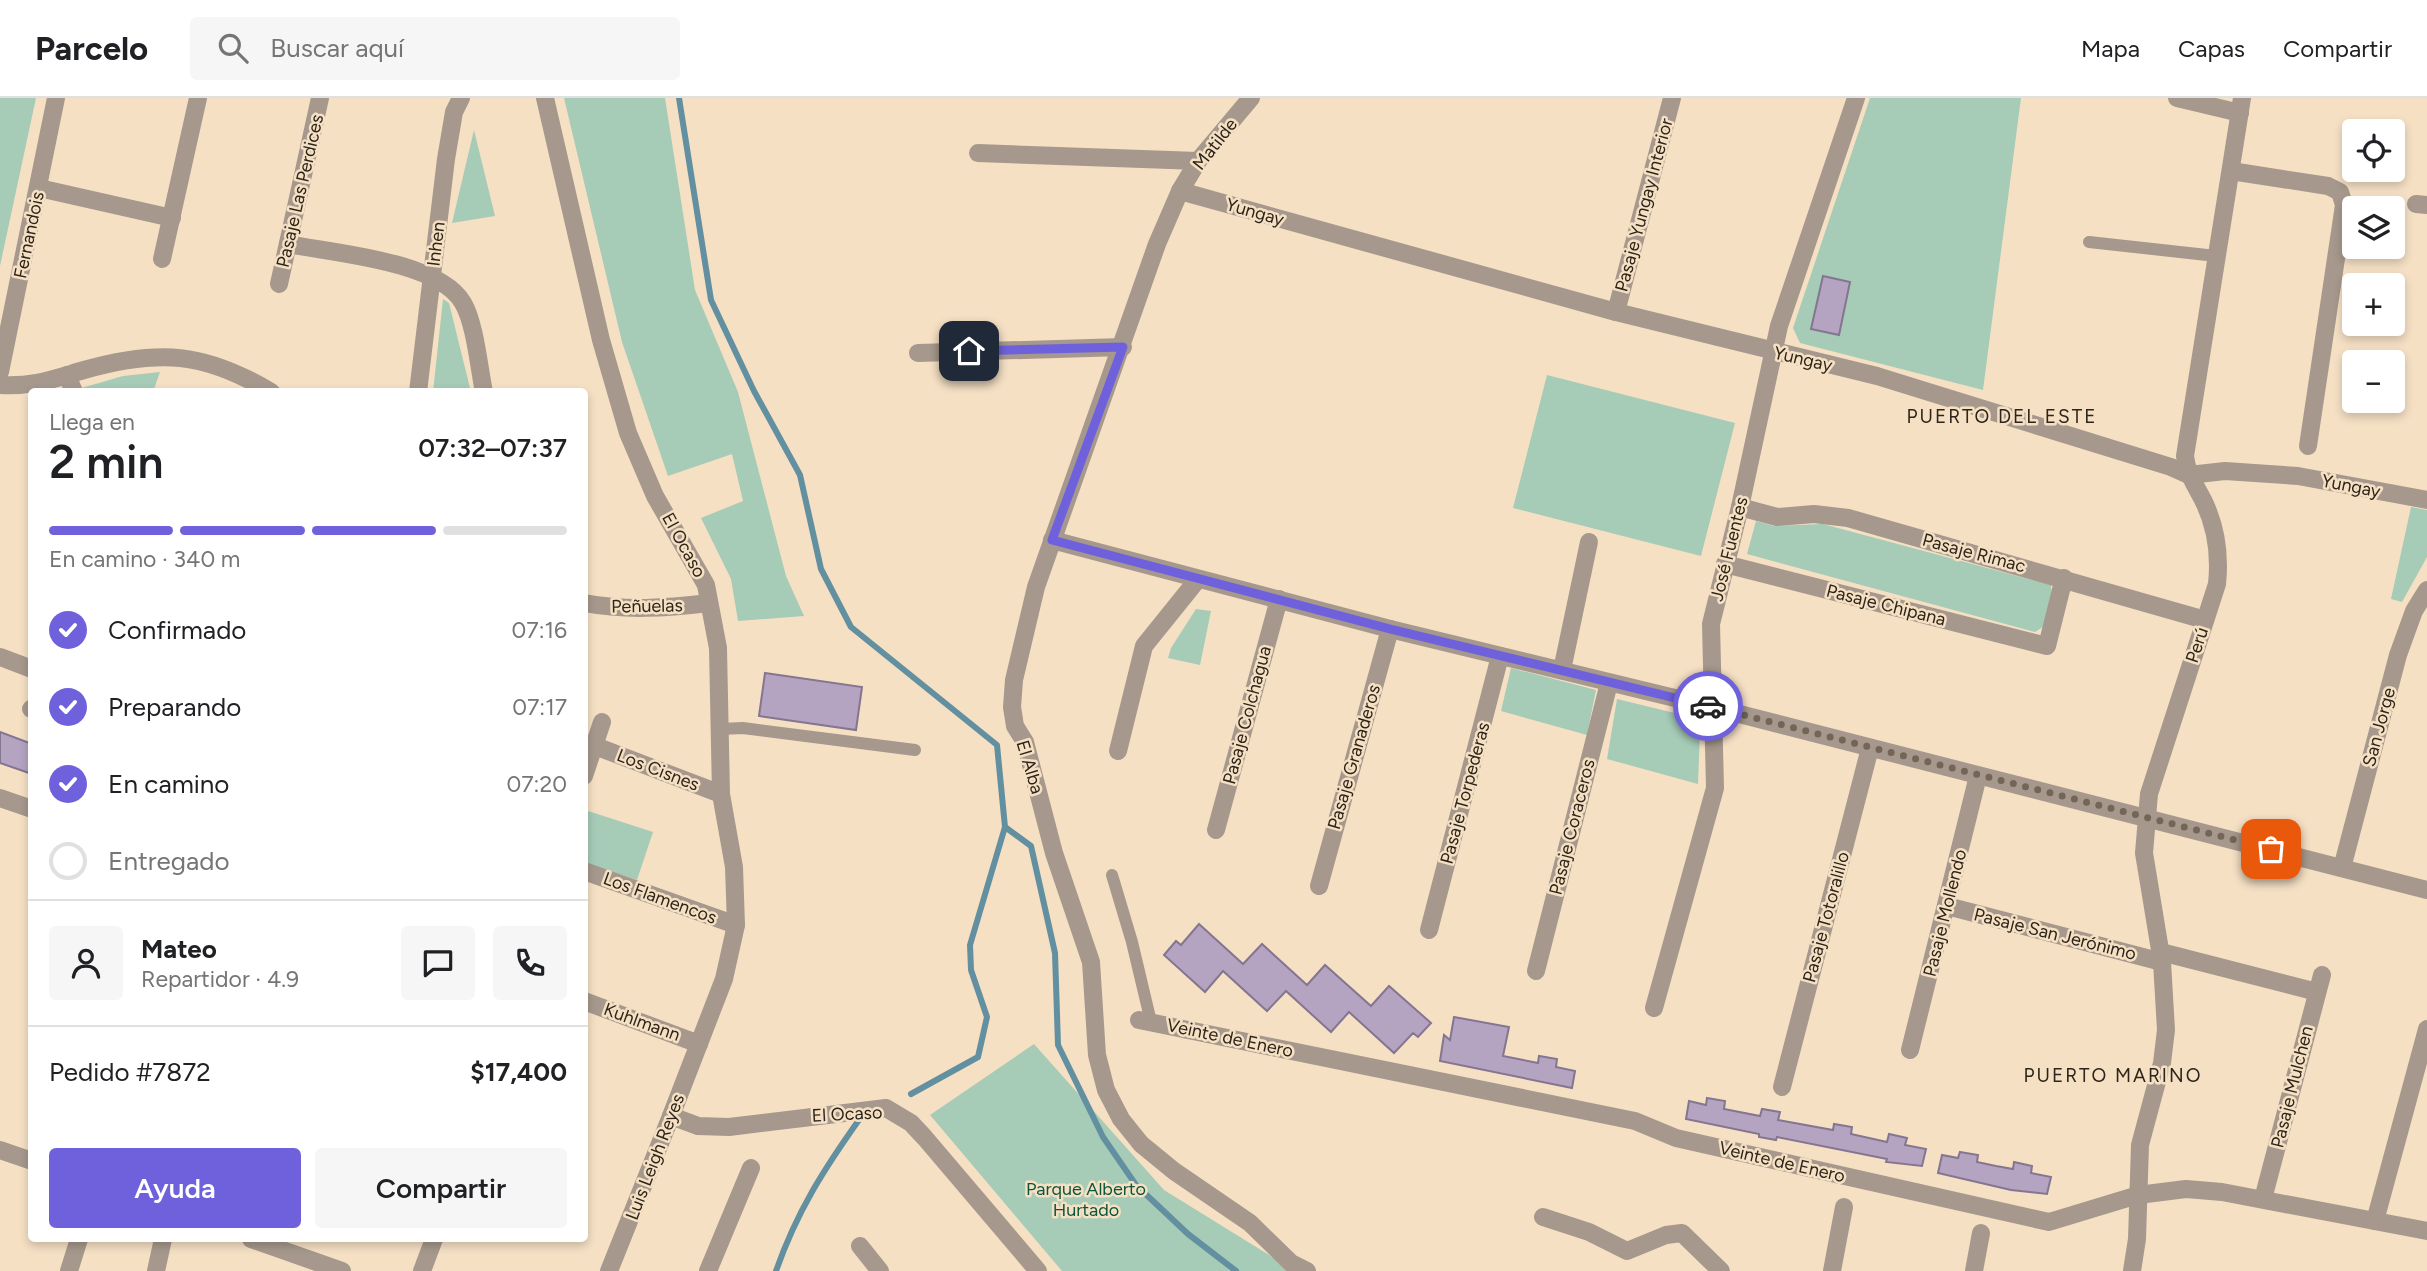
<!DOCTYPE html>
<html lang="es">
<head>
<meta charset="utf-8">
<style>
  body { margin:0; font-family:Figtree,sans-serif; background:#f6f6f6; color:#202124; height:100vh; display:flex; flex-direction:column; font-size:26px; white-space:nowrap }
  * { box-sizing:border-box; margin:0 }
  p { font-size:23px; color:#757577 }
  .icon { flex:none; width:38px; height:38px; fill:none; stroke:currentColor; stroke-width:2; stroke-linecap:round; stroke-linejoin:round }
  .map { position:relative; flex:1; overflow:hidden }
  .drawer { position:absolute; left:28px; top:290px; width:560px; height:854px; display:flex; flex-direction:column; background:#fff; border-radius:7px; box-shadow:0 4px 10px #0003 }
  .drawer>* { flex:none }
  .tools { position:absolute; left:2342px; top:21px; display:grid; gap:14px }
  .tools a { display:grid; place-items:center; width:63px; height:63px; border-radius:7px; background:#fff; box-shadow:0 4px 10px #0003; font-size:35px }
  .pin { position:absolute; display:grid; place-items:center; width:60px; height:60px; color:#fff; margin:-30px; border-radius:14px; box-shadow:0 4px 10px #0006 }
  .courier { position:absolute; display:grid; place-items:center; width:70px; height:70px; margin:-35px; border:5px solid #6f61dc; border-radius:50%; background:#fff; color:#222; box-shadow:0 2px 9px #0007 }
  .overview em { font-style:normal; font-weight:600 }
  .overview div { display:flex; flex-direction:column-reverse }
  .overview { display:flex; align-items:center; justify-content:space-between; height:119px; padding:0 21px }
  h1 { font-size:46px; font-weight:600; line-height:52px }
  .bar { display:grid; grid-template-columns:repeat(4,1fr); gap:10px 7px; align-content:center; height:84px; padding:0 21px }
  .bar i { height:9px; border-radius:5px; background:#e0e0e0 }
  .bar .current { background:#6f61dc }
  .bar p { grid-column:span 4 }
  .line { display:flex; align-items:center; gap:18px; padding:0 21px; border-top:2px solid #e0e0e0 }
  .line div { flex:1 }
  .round { display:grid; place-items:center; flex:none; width:74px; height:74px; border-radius:7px; background:#f6f6f6 }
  ol { padding:0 21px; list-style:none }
  li { display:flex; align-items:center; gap:21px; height:77px }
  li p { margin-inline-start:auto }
  li .icon { padding:7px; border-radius:50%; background:#6f61dc; color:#fff; stroke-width:4 }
  li:last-child { color:#757577 }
  li i { width:38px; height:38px; border:4px solid #e0e0e0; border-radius:50% }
  .action { display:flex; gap:14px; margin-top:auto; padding:14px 21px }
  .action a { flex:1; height:80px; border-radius:7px; background:#6f61dc; color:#fff; font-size:28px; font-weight:600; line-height:80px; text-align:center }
  .action a+a { background:#f6f6f6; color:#202124 }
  header { display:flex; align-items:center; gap:42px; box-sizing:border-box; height:98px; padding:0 35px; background:#fff; border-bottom:2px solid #e0e0e0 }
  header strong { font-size:33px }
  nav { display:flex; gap:38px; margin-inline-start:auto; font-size:24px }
  .search { width:490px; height:63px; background:#f6f6f6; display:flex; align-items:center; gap:18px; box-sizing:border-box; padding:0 24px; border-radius:7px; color:#757577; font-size:26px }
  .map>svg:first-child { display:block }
</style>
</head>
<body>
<header>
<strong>Parcelo</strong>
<div class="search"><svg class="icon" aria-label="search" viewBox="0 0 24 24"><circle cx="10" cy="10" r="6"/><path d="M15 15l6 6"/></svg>Buscar aquí</div>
<nav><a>Mapa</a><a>Capas</a><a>Compartir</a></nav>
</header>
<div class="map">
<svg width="2427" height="1173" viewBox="0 0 2427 1173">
  <rect width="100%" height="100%" fill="#f5e0c4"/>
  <g fill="#a6cbb7">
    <polygon points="0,0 36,0 0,168"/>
    <polygon points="564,0 665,0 695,192 738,294 786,478 804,518 738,523 731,481 701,420 743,403 732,356 668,378 622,244"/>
    <polygon points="1870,0 2021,0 1983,292 1800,245 1793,230"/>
    <polygon points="474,32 495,118 452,125"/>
    <polygon points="443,201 449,205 471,294 433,294"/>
    <polygon points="160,274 153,294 78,291 123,278"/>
    <polygon points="1547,277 1735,325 1701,458 1513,410"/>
    <polygon points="2411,409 2427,412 2427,459 2402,504 2391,501"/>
    <polygon points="1756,423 1774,428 1823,426 2051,487 2052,497 2043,529 2035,534 1747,456"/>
    <polygon points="1196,511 1211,513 1200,567 1168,560 1171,550"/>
    <polygon points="1511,570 1596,592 1587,637 1501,613"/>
    <polygon points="1617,601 1691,619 1700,633 1698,686 1607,661"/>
    <polygon points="585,712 653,734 637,782 585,765"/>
    <polygon points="1034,946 1164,1092 1295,1173 1062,1173 930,1017"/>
  </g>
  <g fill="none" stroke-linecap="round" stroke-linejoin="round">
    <g stroke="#6390a0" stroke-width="6">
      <polyline points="679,0 711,202 754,293 800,377 821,471 851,529 997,647 1005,729 970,847 971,872 987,919 978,959 911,996"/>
      <polyline points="1005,729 1031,748 1055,855 1058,947 1103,1039 1136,1087 1188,1136 1236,1173"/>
      <path d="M776 1173C797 1113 824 1071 861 1019"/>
    </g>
  </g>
  <g fill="#b4a4c1" stroke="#847590" stroke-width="2">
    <polygon points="1823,178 1850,184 1839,237 1811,231"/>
    <polygon points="765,575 862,589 856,632 759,618"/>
    <polygon points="0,634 32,646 32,676 0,665"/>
    <polygon points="1199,826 1243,866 1262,846 1307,887 1325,867 1371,908 1389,888 1431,925 1418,939 1413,935 1394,955 1349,914 1331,934 1286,893 1267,913 1223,873 1205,894 1164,857 1176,843 1181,847"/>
    <polygon points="1454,919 1509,929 1503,958 1538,965 1539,958 1557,961 1556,969 1575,973 1572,990 1440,963 1444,937 1450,942"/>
    <polygon points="1707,1000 1725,1003 1724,1011 1760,1018 1762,1011 1780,1014 1778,1022 1833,1032 1834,1026 1852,1029 1851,1036 1887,1044 1889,1036 1907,1040 1905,1047 1926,1051 1922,1068 1886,1064 1887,1061 1777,1039 1776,1042 1759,1039 1759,1036 1686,1021 1689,1003 1706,1007"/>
    <polygon points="1960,1054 1978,1057 1977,1064 1996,1068 2013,1071 2014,1064 2032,1068 2031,1075 2051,1079 2047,1096 2011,1092 1938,1075 1942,1057 1958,1060"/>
  </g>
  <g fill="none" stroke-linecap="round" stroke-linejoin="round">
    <g stroke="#a6988c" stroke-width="12">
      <polyline points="2089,144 2216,158"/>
      <polyline points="720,631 743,630 915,652"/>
      <polyline points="1112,777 1132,844 1151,924"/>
    </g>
    <g stroke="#a6988c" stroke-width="18">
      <polyline points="1251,0 1198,63 1180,93 1157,146 1036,489 1014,582 1012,609 1015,628 1025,644 1054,755 1091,864 1097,957 1106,992 1121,1021 1141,1046 1174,1073 1250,1125 1291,1165 1307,1173"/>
      <polyline points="2177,0 2240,15"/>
      <polyline points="978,55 1198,63"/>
      <polyline points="2231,73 2328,88 2340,94 2344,107 2308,348"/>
      <polyline points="39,90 172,120"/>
      <polyline points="1180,93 1616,214 1877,278 2171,369 2189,377 2225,373 2298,378 2427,402"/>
      <polyline points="2416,106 2427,107"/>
      <path d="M288 146C333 155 439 163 463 205 475 225 479 270 484 294"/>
      <polyline points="162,161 198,0"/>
      <polyline points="279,186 320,0"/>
      <polyline points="1616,214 1672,0"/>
      <polyline points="918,255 1123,249"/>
      <polyline points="0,274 56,0"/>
      <polyline points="67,277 74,294"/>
      <polyline points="418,294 446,61 454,14 461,0"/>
      <polyline points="1740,409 1777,419 1814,416 1848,420 2205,522"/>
      <polyline points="1052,442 1390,531 1712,609 2427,792"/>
      <polyline points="1725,466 2047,548 2064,480"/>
      <polyline points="0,559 32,571"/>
      <polyline points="1562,572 1589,444"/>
      <polyline points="31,611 32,610"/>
      <polyline points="595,648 721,696"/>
      <polyline points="1118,653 1144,548 1198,481"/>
      <polyline points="584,678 602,624"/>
      <polyline points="0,700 32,711"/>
      <polyline points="1216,732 1279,501"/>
      <polyline points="2342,770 2398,557 2414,513 2427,492"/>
      <polyline points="584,773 736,827"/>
      <polyline points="1319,788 1390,531"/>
      <polyline points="1947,808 2162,864"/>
      <polyline points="1429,832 1500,558"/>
      <polyline points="2161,854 2317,894"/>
      <polyline points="1536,873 1609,585"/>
      <polyline points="584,903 699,946"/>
      <polyline points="1654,910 1715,690 1711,526 1740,409 1779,228 1856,0"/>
      <polyline points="1139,922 1635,1023 1676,1040 2049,1124 2138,1097"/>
      <polyline points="1910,952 1978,678"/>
      <polyline points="1782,989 1870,650"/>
      <polyline points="0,1052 32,1063"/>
      <polyline points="2263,1101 2322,877"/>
      <polyline points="1543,1119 1589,1134 1627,1153 1666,1137 1682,1135 1721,1173"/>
      <polyline points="2375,1123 2427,931"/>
      <polyline points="251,1141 342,1173"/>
      <polyline points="860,1148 880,1173"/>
      <polyline points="69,1173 79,1141"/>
      <polyline points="156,1173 163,1141"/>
      <polyline points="422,1173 434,1141"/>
      <polyline points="609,1173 671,1018"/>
      <polyline points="708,1173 751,1070"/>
      <polyline points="1832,1173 1844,1109"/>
      <polyline points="1974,1173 1981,1135"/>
    </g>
    <g stroke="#a6988c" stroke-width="18">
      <polyline points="545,0 601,242 628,335 655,398 706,487 718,550 721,696 734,769 736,827 724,881 671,1018 698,1028 729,1029 886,1010 911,1025 925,1040 1038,1173"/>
      <path d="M0 287C33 289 53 281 84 272 159 251 204 254 271 294"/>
      <path d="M584 505C627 513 666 510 709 505"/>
      <polyline points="2138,1097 2186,1091 2222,1094 2427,1133"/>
      <path d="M2132 1173 2137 1141 2140 1047 2162 965 2166 932 2162 864 2144 755 2149 696 2217 486C2220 457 2217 431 2204 404 2196 388 2187 376 2185 358L2242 0"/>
    </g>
  </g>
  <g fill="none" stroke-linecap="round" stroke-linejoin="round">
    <polyline stroke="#736656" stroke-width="7" stroke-dasharray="0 12.6" points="1708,608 2271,751"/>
    <polyline stroke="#6f61dc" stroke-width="9" points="969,253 1123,249 1052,442 1390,531 1708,608"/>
  </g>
  <g text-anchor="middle" stroke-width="5" stroke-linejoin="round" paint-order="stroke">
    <g font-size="18" fill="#2d251a" stroke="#f5e0c4">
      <text transform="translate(1215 46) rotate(-52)" y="6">Matilde</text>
      <text transform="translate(300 93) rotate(-77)" y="6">Pasaje Las Perdices</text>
      <text transform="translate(1644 107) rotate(-75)" y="6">Pasaje Yungay Interior</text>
      <text transform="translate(1255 114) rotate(16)" y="6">Yungay</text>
      <text transform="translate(29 137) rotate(-78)" y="6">Fernandois</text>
      <text transform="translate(436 146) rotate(-83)" y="6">Inhen</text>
      <text transform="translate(1803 261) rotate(13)" y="6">Yungay</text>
      <text transform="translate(2351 388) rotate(11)" y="6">Yungay</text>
      <text transform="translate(684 447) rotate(61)" y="6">El Ocaso</text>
      <text transform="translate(1729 451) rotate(-76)" y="6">José Fuentes</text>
      <text transform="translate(1974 455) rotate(15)" y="6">Pasaje Rimac</text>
      <text transform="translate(1886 507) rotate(14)" y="6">Pasaje Chipana</text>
      <text transform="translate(647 508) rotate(-1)" y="6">Peñuelas</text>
      <text transform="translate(2197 547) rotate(-72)" y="6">Perú</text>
      <text transform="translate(1247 617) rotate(-75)" y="6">Pasaje Colchagua</text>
      <text transform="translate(2379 629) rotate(-75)" y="6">San Jorge</text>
      <text transform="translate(1354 659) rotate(-74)" y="6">Pasaje Granaderos</text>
      <text transform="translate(1030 669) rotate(73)" y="6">El Alba</text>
      <text transform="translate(658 672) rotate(21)" y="6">Los Cisnes</text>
      <text transform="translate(1465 695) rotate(-75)" y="6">Pasaje Torpederas</text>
      <text transform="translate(1572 729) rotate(-76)" y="6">Pasaje Coraceros</text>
      <text transform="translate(660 800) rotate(20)" y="6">Los Flamencos</text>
      <text transform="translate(1945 815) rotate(-76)" y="6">Pasaje Mollendo</text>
      <text transform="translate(1826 819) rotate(-75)" y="6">Pasaje Totoralillo</text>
      <text transform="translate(2055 836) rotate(14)" y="6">Pasaje San Jerónimo</text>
      <text transform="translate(642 924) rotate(20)" y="6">Kuhlmann</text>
      <text transform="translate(1230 940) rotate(12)" y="6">Veinte de Enero</text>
      <text transform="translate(2292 989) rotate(-76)" y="6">Pasaje Mulchen</text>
      <text transform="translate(847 1016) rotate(-3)" y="6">El Ocaso</text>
      <text transform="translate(655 1059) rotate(-69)" y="6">Luis Leigh Reyes</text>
      <text transform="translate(1782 1064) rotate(13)" y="6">Veinte de Enero</text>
    </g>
    <g font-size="18" fill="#0b563a" stroke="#f5e0c4">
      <text x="1086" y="1097">Parque Alberto<tspan x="1086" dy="21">Hurtado</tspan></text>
    </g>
    <g font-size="19" letter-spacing="2" fill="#2d251a" stroke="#f5e0c4">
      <text x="2002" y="325">PUERTO DEL ESTE</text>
      <text x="2113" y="984">PUERTO MARINO</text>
    </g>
  </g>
</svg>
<div class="tools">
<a><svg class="icon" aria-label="locate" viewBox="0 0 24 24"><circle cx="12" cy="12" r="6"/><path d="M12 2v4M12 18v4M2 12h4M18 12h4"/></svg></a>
<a><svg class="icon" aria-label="layers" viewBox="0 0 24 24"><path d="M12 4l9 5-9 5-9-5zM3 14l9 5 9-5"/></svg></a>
<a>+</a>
<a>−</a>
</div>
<div class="pin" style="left:2271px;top:751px;background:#ea580c"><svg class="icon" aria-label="bag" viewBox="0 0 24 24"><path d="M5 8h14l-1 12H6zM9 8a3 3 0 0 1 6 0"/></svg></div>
<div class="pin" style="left:969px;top:253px;background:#1f2937"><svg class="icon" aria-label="home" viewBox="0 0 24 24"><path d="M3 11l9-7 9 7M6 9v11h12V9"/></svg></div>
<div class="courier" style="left:1708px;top:608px"><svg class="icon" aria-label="car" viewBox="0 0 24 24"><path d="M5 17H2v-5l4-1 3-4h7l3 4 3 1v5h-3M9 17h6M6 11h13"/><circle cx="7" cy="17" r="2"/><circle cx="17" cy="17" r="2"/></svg></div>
<section class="drawer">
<div class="overview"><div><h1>2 min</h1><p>Llega en</p></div><em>07:32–07:37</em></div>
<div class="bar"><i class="current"></i><i class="current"></i><i class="current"></i><i></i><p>En camino · 340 m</p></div>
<ol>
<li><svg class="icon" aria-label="check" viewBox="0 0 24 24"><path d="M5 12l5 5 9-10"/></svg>Confirmado<p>07:16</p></li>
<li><svg class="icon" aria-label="check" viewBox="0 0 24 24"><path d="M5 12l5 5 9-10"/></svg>Preparando<p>07:17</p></li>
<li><svg class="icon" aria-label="check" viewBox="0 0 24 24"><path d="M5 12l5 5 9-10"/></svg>En camino<p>07:20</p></li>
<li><i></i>Entregado</li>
</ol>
<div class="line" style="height:126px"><a class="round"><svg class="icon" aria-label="person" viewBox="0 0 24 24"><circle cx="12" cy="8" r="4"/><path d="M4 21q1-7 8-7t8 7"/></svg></a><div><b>Mateo</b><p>Repartidor · 4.9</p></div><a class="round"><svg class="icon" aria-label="chat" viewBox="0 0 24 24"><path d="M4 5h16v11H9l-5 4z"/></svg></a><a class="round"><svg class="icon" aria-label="phone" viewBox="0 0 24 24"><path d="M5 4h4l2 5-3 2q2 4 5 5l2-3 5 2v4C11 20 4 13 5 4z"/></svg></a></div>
<div class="line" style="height:91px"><div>Pedido #7872</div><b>$17,400</b></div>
<div class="action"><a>Ayuda</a><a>Compartir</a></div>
</section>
</div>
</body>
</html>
